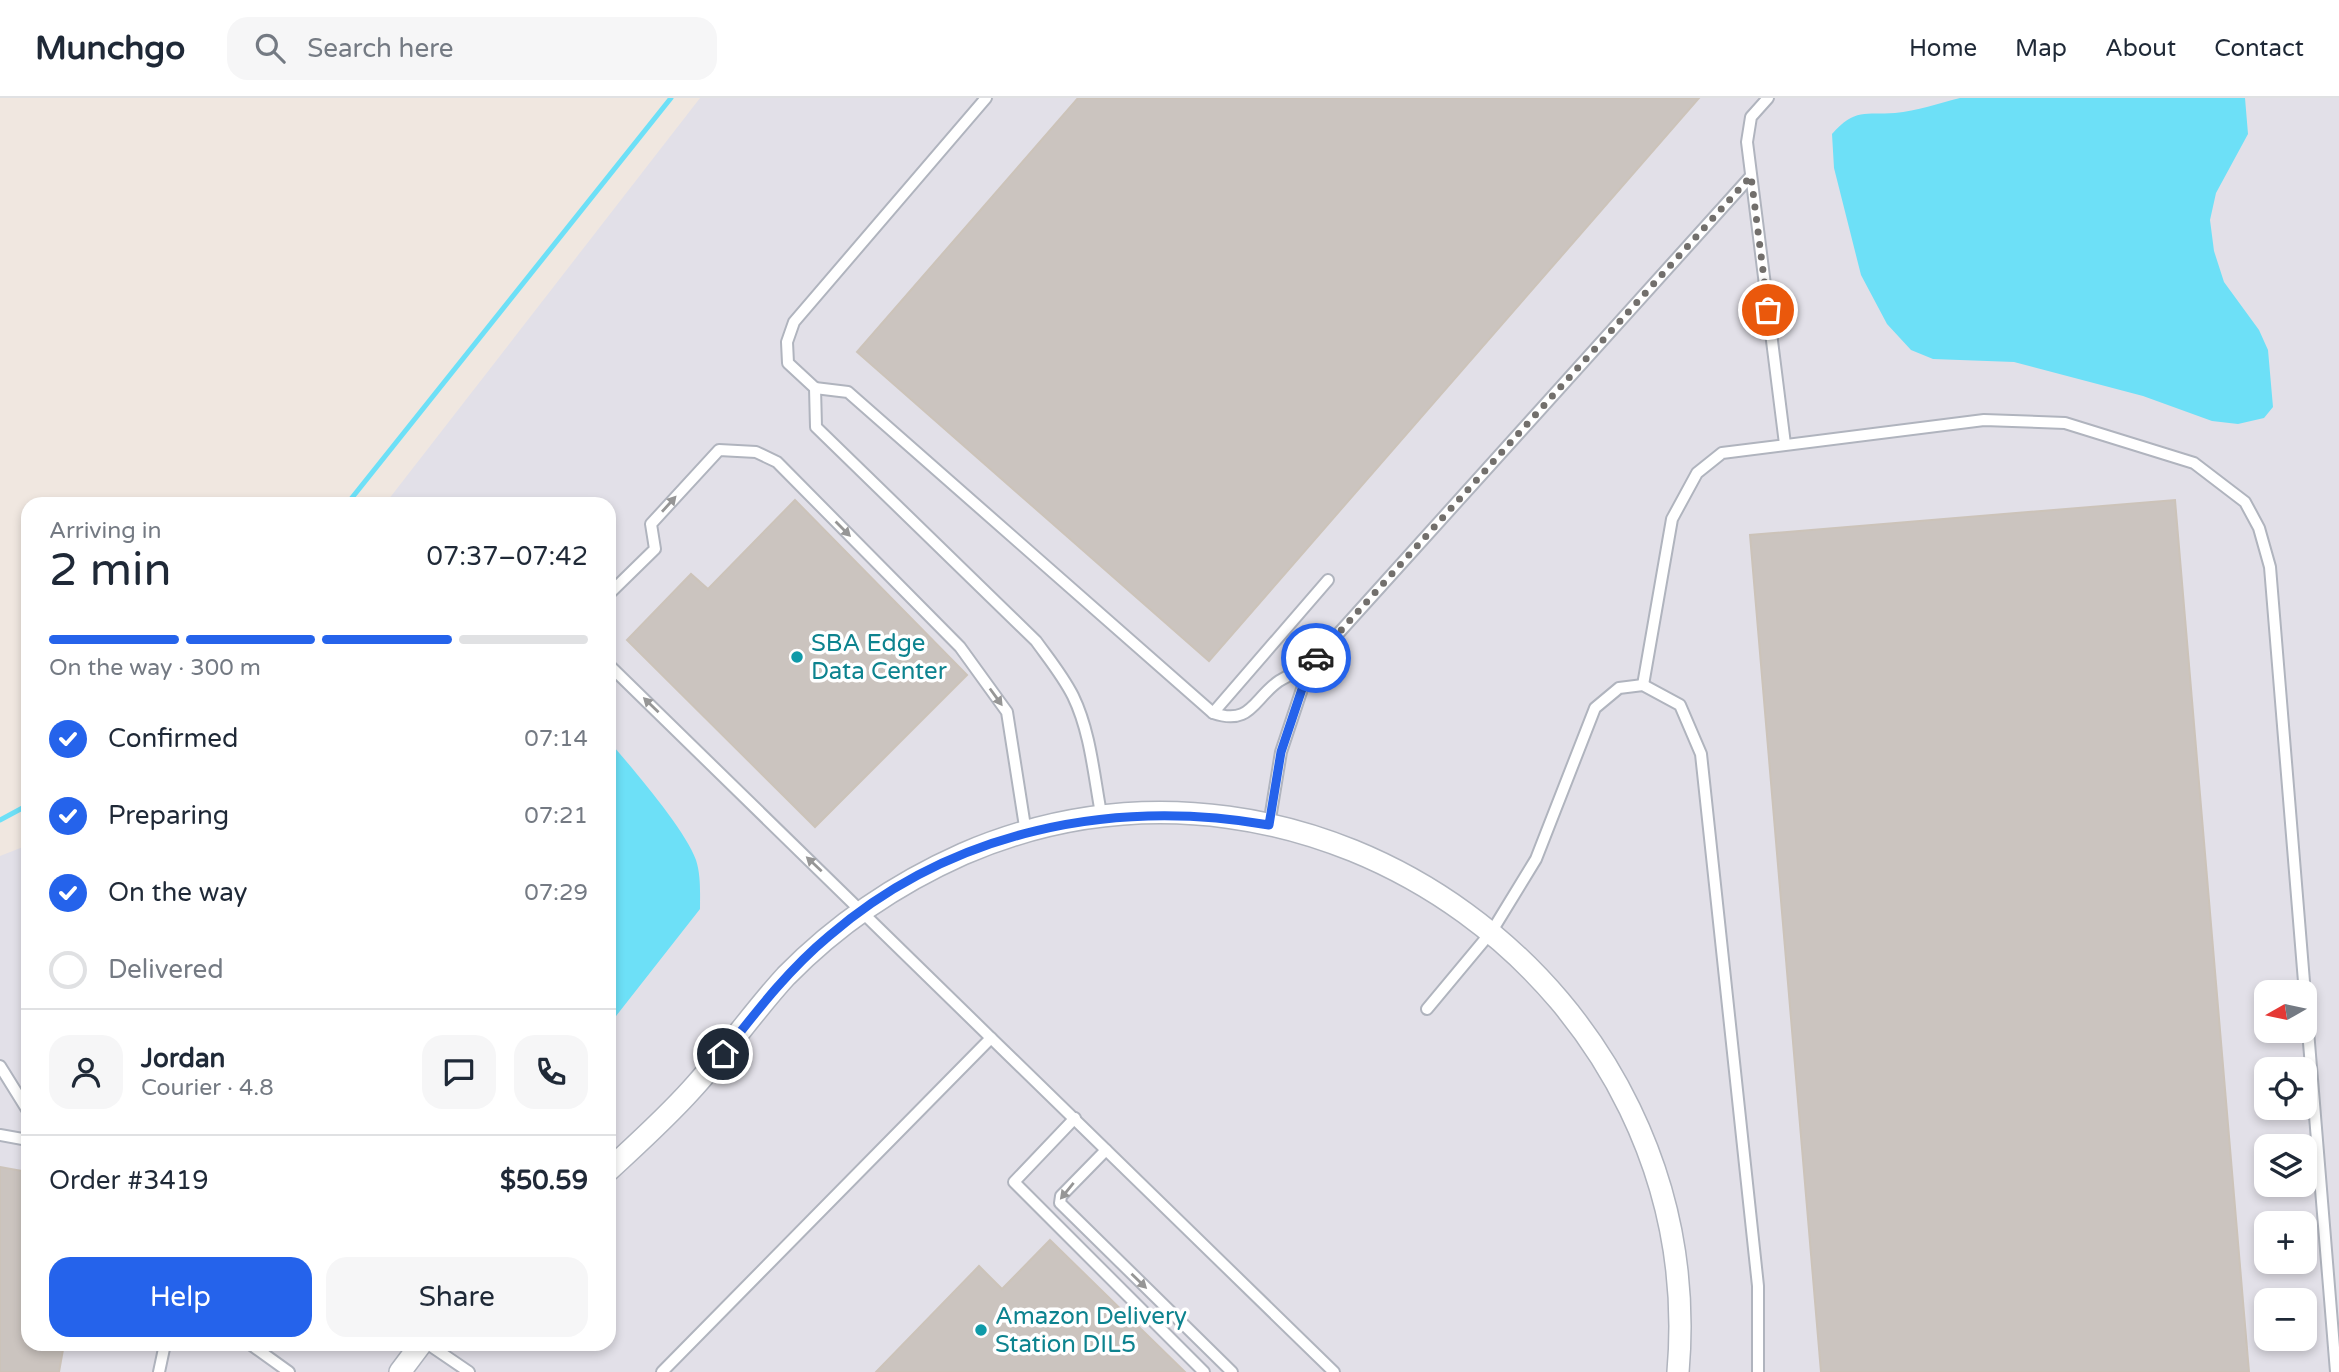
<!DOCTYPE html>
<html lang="en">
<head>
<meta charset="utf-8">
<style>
  body { margin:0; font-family:"Varela Round",sans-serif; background:#f6f6f7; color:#1f2937; height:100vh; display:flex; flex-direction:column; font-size:26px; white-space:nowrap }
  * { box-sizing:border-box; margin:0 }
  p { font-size:23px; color:#747a83 }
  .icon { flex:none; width:38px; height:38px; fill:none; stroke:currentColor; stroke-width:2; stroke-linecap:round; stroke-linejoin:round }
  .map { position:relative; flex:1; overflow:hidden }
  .drawer { position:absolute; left:21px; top:399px; width:595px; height:854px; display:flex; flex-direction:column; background:#fff; border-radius:21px; box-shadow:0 4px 10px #0003 }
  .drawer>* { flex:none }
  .needle { width:46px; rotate:261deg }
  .controls { position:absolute; left:2254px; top:882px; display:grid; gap:14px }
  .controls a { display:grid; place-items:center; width:63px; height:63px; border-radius:14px; background:#fff; box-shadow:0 4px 10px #0003; font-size:35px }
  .pin { position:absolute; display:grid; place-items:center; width:60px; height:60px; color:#fff; margin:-30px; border:4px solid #fff; border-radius:50%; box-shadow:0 2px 7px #0007 }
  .courier { position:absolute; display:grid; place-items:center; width:70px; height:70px; margin:-35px; border:5px solid #2563eb; border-radius:50%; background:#fff; color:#222; box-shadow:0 2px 9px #0007 }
  .headline em { font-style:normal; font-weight:600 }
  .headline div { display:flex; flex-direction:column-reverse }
  .headline { display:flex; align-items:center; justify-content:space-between; height:119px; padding:0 28px }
  h1 { font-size:46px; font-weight:600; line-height:52px }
  .bar { display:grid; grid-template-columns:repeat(4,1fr); gap:10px 7px; align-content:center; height:84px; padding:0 28px }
  .bar i { height:9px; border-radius:5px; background:#e0e1e3 }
  .bar .on { background:#2563eb }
  .bar p { grid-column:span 4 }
  .line { display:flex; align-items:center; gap:18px; padding:0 28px; border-top:2px solid #e0e1e3 }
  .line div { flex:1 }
  .round { display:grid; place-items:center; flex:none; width:74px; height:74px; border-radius:21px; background:#f6f6f7 }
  ol { padding:0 28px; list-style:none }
  li { display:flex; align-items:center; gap:21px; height:77px }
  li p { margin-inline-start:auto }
  li .icon { padding:7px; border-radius:50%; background:#2563eb; color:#fff; stroke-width:4 }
  li:last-child { color:#747a83 }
  li i { width:38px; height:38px; border:4px solid #e0e1e3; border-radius:50% }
  .primary-button { display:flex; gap:14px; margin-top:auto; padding:14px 28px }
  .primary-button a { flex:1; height:80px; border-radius:21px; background:#2563eb; color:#fff; font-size:28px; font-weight:600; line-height:80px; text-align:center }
  .primary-button a+a { background:#f6f6f7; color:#1f2937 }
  header { display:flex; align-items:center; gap:42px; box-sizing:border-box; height:98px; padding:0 35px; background:#fff; border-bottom:2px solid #e0e1e3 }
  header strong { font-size:33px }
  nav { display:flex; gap:38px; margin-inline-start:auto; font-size:24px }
  .search { width:490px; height:63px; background:#f6f6f7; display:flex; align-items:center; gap:18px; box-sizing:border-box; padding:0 24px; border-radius:21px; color:#747a83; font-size:26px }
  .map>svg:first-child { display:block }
</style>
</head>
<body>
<header>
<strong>Munchgo</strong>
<div class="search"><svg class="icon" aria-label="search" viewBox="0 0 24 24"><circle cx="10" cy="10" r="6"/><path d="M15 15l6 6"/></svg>Search here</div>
<nav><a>Home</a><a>Map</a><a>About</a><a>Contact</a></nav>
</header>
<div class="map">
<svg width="2339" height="1274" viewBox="0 0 2339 1274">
  <rect width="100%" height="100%" fill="#f0e7e0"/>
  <path fill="#e2e0e8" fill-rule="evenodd" d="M700 0H2339V1274H0V758L28 747V1246H609V406H385ZM2266 894H2305V933H2266ZM2266 971H2305V1010H2266ZM2266 1048H2305V1087H2266ZM2266 1125H2305V1164H2266ZM2266 1202H2305V1241H2266Z"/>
  <g fill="#6de0f7">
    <path d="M1960 0H2245L2248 36 2216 95 2210 122 2214 153 2224 184 2259 232 2268 252 2273 309 2264 320 2238 326 2212 323 2143 298 2014 264 1933 261 1911 252 1887 226 1861 177 1834 70 1832 36C1855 10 1865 17 1895 15 1917 13 1939 5 1960 0Z"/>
    <path d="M609 643C632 670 685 731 696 762 701 778 700 794 700 811L609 927Z"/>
  </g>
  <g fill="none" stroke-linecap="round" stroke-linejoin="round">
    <g stroke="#6de0f7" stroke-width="5">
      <polyline points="347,406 671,0"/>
      <polyline points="0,722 28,707"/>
    </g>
  </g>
  <g fill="#cbc4bf" stroke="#ccc3b9" stroke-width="2">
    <polygon points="1078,0 1699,0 1209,563 857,254"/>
    <polygon points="795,402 967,577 815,729 627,542 691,476 708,491"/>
    <polygon points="2175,402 2249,1274 1821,1274 1750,437"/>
    <polygon points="0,1069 28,1074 28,1246 64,1246 59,1274 0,1274"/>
    <polygon points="1050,1142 1185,1274 876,1274 979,1168 1002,1191"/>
  </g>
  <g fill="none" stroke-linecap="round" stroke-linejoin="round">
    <g stroke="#b0b4be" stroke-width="14">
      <g id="lane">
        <path d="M986 0 794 224 787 244 788 265 815 290 816 329 1036 543C1049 561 1063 578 1073 598 1091 635 1094 680 1102 721"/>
        <polyline points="1768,0 1751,19 1747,44 1785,346"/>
        <path d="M815 290 848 294 1213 615C1251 628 1253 601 1279 583 1289 577 1300 572 1310 567"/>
        <polyline points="609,496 655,451 651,426 719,352 756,354 777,364 960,549 1007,614 1026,735"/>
        <polyline points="609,567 991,940 662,1274"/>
        <polyline points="1643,587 1672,421 1697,375 1722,355 1984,322 2065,325 2194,365 2245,404 2259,430 2270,469 2336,1274"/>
        <polyline points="1213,615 1328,482"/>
        <polyline points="1269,727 1281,654 1310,567 1751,78"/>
        <polyline points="1427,911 1492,833 1536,761 1595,610 1619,590 1643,587 1680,607 1701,656 1758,1188 1758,1274"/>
        <polyline points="991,940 1334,1274"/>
        <polyline points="0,968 28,1013"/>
        <polyline points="1075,1020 1014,1084 1204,1274"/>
        <polyline points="0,1037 28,1042"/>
        <polyline points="1106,1052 1061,1098 1060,1105 1232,1274"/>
        <polyline points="250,1246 289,1274"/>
        <polyline points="428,1246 469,1274"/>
        <polyline points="159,1274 165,1246"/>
      </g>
    </g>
    <g stroke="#b0b4be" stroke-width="24">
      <g id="street">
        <path d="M609 1072C637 1046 666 1020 692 991 725 955 753 914 786 878 836 827 898 785 963 756 1316 604 1711 893 1678 1274"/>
        <polyline points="400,1274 421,1246"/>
      </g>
    </g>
    <use href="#lane" stroke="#fff" stroke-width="10"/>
    <use href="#street" stroke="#fff" stroke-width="21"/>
  </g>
  <defs><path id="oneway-solid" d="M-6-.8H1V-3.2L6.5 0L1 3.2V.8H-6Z" transform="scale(1.75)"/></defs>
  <g fill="#969696">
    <use href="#oneway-solid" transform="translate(669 406) rotate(-48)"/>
    <use href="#oneway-solid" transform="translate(843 431) rotate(45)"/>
    <use href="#oneway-solid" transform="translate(996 599) rotate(54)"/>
    <use href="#oneway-solid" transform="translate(651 607) rotate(-136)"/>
    <use href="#oneway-solid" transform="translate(814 766) rotate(-137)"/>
    <use href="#oneway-solid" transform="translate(1067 1093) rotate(129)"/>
    <use href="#oneway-solid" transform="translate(1139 1183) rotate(44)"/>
  </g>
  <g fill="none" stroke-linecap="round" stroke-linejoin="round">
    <polyline stroke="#726f6c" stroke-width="7" stroke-dasharray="0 12.6" points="1316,560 1751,78 1768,212"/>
    <path stroke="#2563eb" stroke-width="9" d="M723 956C756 914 788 872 829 838 952 732 1113 700 1269 727L1281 654 1310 567 1316 560"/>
  </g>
  <g fill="#0f9aa8" stroke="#fff" stroke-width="2.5">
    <circle cx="797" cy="559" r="7"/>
    <circle cx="981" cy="1232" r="7"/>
  </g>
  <g text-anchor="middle" stroke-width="7" stroke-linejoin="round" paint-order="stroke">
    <g font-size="24" fill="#0d838f" stroke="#fff" text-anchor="start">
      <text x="811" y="553">SBA Edge<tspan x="811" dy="28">Data Center</tspan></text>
      <text x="995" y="1226">Amazon Delivery<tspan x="995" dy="28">Station DIL5</tspan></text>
    </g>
  </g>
</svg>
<div class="controls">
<a><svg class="needle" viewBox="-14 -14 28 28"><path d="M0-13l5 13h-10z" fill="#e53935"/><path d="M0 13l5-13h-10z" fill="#747a83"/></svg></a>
<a><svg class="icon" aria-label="locate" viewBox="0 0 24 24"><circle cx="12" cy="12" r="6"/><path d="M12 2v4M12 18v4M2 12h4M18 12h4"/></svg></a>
<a><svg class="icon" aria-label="layers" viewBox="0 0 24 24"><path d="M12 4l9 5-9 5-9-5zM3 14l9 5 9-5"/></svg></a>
<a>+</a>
<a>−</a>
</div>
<div class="pin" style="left:1768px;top:212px;background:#ea580c"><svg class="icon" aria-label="bag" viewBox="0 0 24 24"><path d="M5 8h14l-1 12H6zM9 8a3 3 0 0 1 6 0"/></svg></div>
<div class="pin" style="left:723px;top:956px;background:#1f2937"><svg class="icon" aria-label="home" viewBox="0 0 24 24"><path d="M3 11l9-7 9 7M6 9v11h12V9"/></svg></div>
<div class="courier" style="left:1316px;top:560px"><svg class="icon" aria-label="car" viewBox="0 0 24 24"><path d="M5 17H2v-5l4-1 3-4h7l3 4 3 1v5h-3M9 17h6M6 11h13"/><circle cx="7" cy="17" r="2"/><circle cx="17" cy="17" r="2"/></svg></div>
<section class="drawer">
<div class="headline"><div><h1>2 min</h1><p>Arriving in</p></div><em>07:37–07:42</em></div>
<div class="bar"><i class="on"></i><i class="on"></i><i class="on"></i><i></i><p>On the way · 300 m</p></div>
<ol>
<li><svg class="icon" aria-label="check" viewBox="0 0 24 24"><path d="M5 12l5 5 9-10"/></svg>Confirmed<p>07:14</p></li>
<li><svg class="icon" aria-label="check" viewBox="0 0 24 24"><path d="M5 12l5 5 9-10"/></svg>Preparing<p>07:21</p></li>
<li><svg class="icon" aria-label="check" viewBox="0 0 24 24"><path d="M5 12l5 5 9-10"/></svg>On the way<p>07:29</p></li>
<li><i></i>Delivered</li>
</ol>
<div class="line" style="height:126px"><a class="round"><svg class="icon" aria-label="person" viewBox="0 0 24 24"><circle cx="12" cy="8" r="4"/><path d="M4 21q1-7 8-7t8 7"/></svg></a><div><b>Jordan</b><p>Courier · 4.8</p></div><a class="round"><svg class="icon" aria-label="chat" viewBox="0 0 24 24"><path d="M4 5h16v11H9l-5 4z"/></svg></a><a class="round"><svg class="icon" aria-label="phone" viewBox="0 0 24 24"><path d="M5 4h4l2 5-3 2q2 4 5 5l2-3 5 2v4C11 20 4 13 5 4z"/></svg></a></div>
<div class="line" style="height:91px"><div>Order #3419</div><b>$50.59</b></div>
<div class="primary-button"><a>Help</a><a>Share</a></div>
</section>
</div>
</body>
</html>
